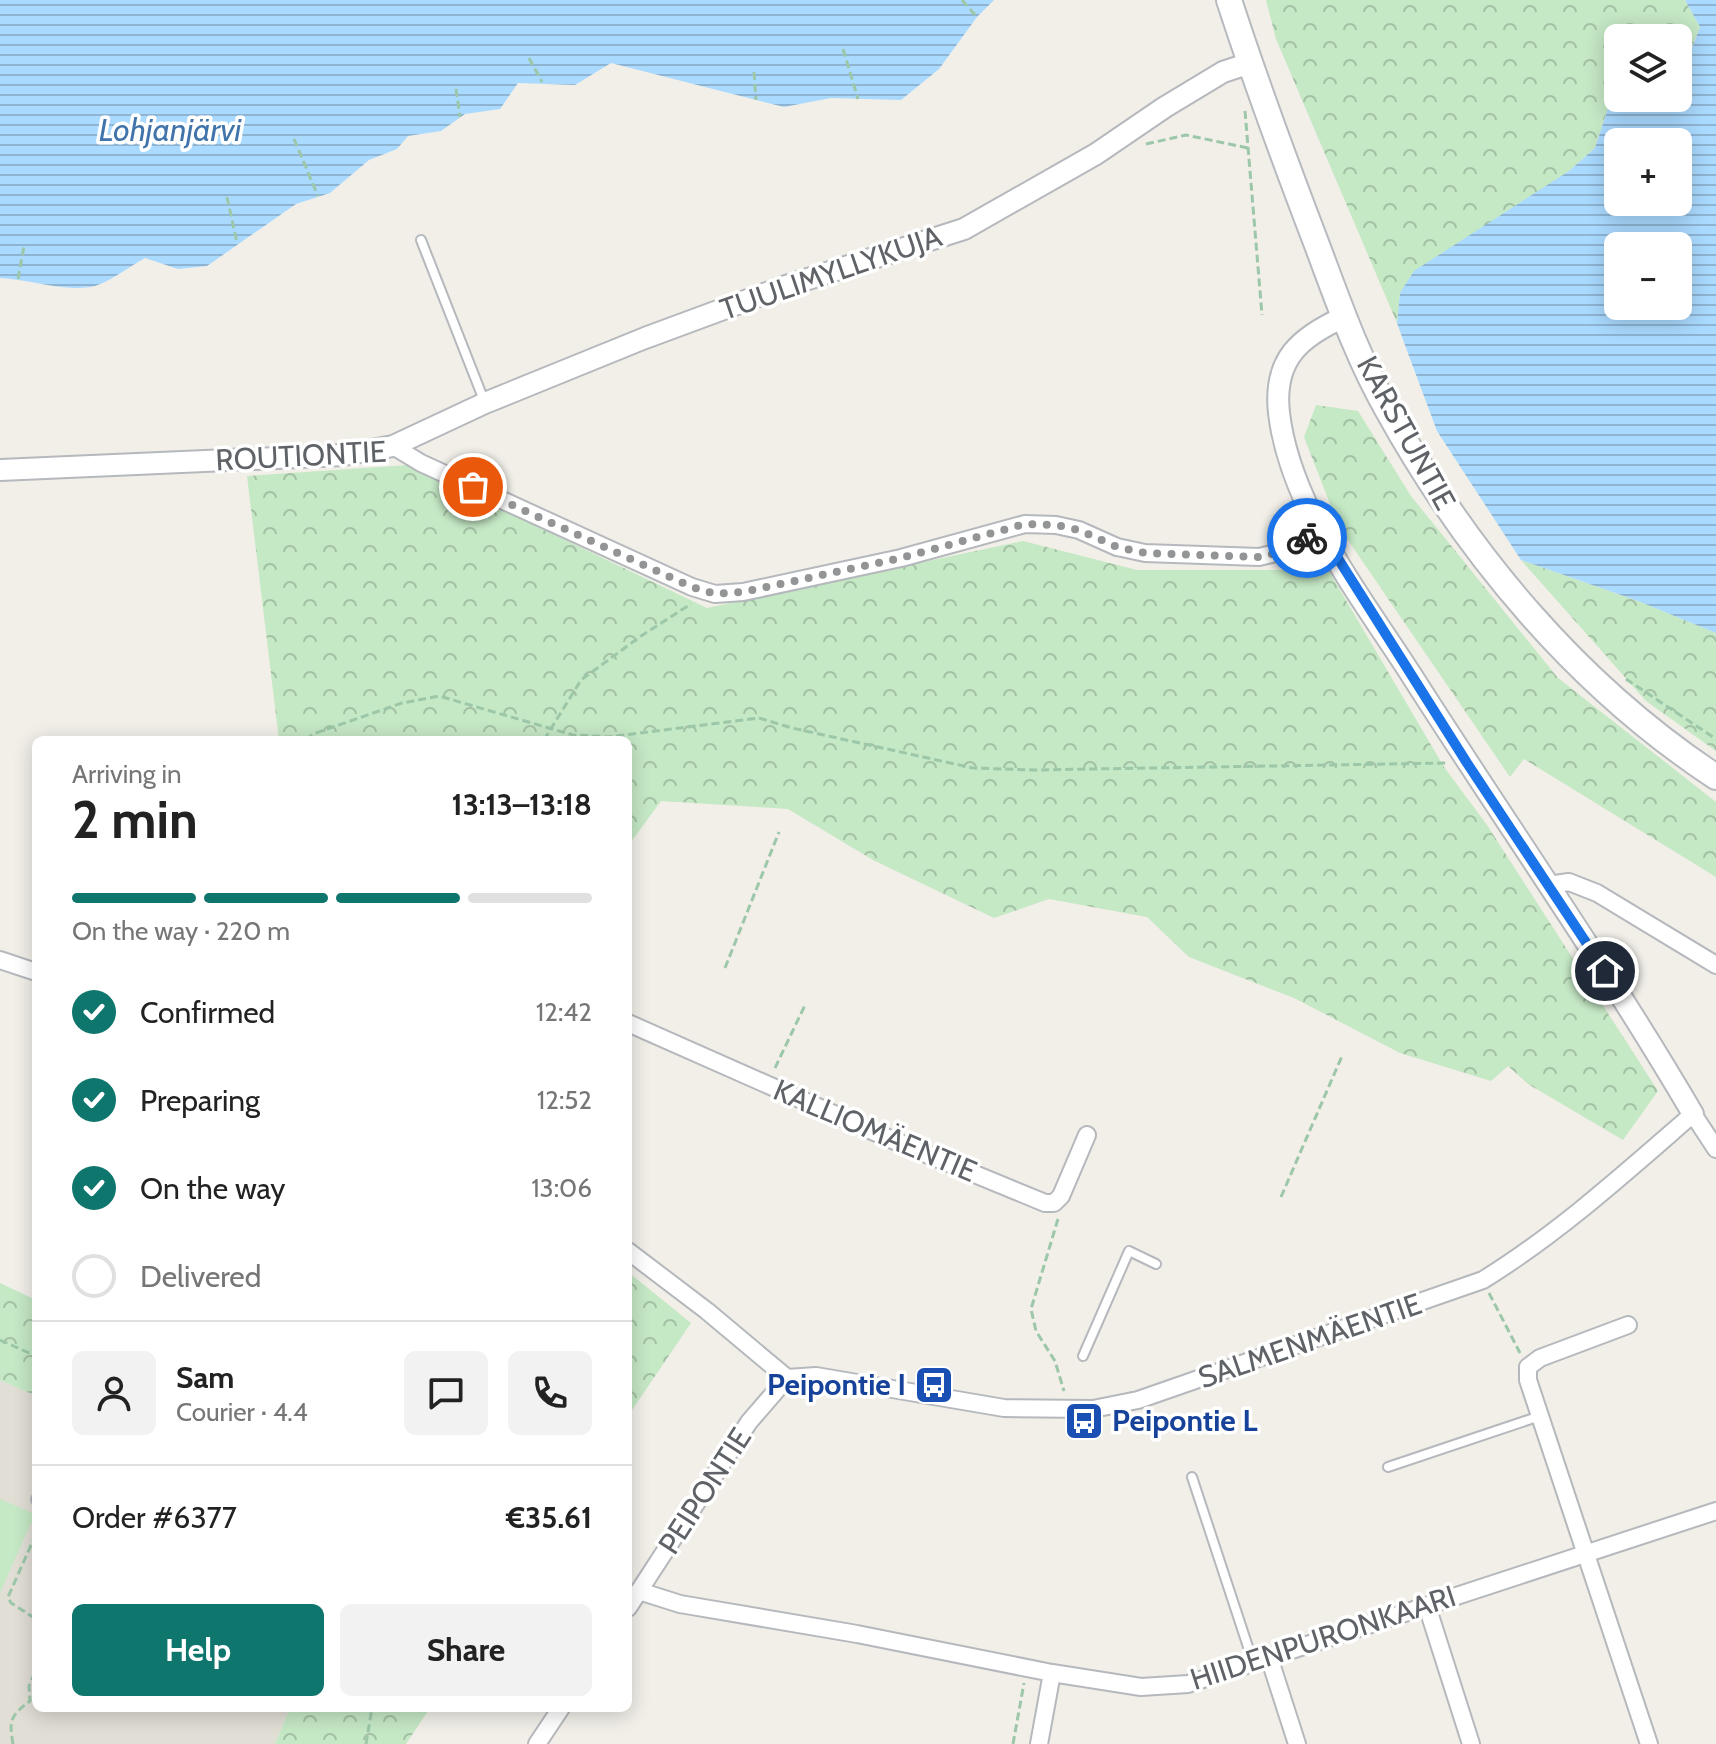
<!DOCTYPE html>
<html lang="en">
<head>
<meta charset="utf-8">
<style>
  body { margin:0; font-family:Cabin,sans-serif; background:#f2f2f2; color:#222; height:100vh; display:flex; flex-direction:column; font-size:30px; white-space:nowrap }
  * { box-sizing:border-box; margin:0 }
  p { font-size:26px; color:#767676 }
  .icon { flex:none; width:44px; height:44px; fill:none; stroke:currentColor; stroke-width:2; stroke-linecap:round; stroke-linejoin:round }
  .map { position:relative; flex:1; overflow:hidden }
  .side { position:absolute; left:32px; top:736px; width:600px; height:976px; display:flex; flex-direction:column; background:#fff; border-radius:12px; box-shadow:0 4px 20px #0003 }
  .side>* { flex:none }
  .controls { position:absolute; left:1604px; top:24px; display:grid; gap:16px }
  .controls a { display:grid; place-items:center; width:88px; height:88px; border-radius:12px; background:#fff; box-shadow:0 4px 20px #0003; font-size:40px }
  .pin { position:absolute; display:grid; place-items:center; width:68px; height:68px; color:#fff; margin:-34px; border:4px solid #fff; border-radius:50%; box-shadow:0 2px 8px #0007 }
  .courier { position:absolute; display:grid; place-items:center; width:80px; height:80px; margin:-40px; border:6px solid #1a73e8; border-radius:50%; background:#fff; color:#222; box-shadow:0 2px 10px #0007 }
  .headline em { font-style:normal; font-weight:800 }
  .headline div { display:flex; flex-direction:column-reverse }
  .headline { display:flex; align-items:center; justify-content:space-between; height:136px; padding:0 40px }
  h1 { font-size:52px; font-weight:800; line-height:60px }
  .bar { display:grid; grid-template-columns:repeat(4,1fr); gap:12px 8px; align-content:center; height:96px; padding:0 40px }
  .bar i { height:10px; border-radius:6px; background:#e0e0e0 }
  .bar .selected { background:#0f766e }
  .bar p { grid-column:span 4 }
  .line { display:flex; align-items:center; gap:20px; padding:0 40px; border-top:2px solid #e0e0e0 }
  .line div { flex:1 }
  .round { display:grid; place-items:center; flex:none; width:84px; height:84px; border-radius:12px; background:#f2f2f2 }
  ol { padding:0 40px; list-style:none }
  li { display:flex; align-items:center; gap:24px; height:88px }
  li p { margin-inline-start:auto }
  li .icon { padding:8px; border-radius:50%; background:#0f766e; color:#fff; stroke-width:4 }
  li:last-child { color:#767676 }
  li i { width:44px; height:44px; border:4px solid #e0e0e0; border-radius:50% }
  .cta { display:flex; gap:16px; margin-top:auto; padding:16px 40px }
  .cta a { flex:1; height:92px; border-radius:12px; background:#0f766e; color:#fff; font-size:32px; font-weight:800; line-height:92px; text-align:center }
  .cta a+a { background:#f2f2f2; color:#222 }
  .map>svg:first-child { display:block }
</style>
</head>
<body>
<div class="map">
<svg width="1716" height="1744" viewBox="0 0 1716 1744">
  <defs>
    <pattern id="forest-crowns" width="20" height="18" patternUnits="userSpaceOnUse" patternTransform="scale(2)"><rect width="20" height="18" fill="#c5e8c5"/><path d="M2 6a3 3 0 1 1 6 0M12 15a3 3 0 1 1 6 0" fill="none" stroke="#a3c0a4"/></pattern>
    <pattern id="water-rules" width="6" height="5" patternUnits="userSpaceOnUse" patternTransform="scale(2)"><rect width="6" height="5" fill="#aadaff"/><path d="M0 2.5h6" fill="none" stroke="#8eb4d2"/></pattern>
  </defs>
  <rect width="100%" height="100%" fill="#f1efe8"/>
  <polygon fill="#e1ded6" points="0,1380 36,1396 36,1708 290,1708 275,1744 0,1744"/>
  <g fill="url(#forest-crowns)">
    <polygon points="1266,0 1685,0 1700,27 1688,58 1678,71 1678,38 1618,38 1618,95 1611,99 1595,148 1569,171 1400,293 1397,323 1276,39"/>
    <polygon points="1316,405 1358,411 1411,496 1558,678 1716,802 1716,877 1524,759 1510,777 1339,527 1304,437"/>
    <polygon points="409,465 707,608 1023,541 1137,570 1283,570 1317,551 1444,767 1487,825 1658,1091 1623,1140 1528,1084 1508,1066 1491,1081 1400,1053 1294,998 1189,957 1147,917 1049,899 994,918 873,860 788,809 661,801 628,846 628,740 279,740 247,476"/>
    <polygon points="1521,560 1638,601 1716,633 1716,751 1646,701"/>
    <polygon points="628,1272 691,1323 628,1416"/>
    <polygon points="0,1283 36,1300 36,1396 0,1380"/>
    <polygon points="290,1708 430,1708 406,1744 275,1744"/>
  </g>
  <polygon fill="#c5e8c5" points="0,1499 35,1514 0,1593"/>
  <g fill="url(#water-rules)" fill-rule="evenodd">
    <path d="M0 0H994L977 17 939 69 901 100 831 98 784 107 611 63 575 85 518 83 500 109 465 114 441 131 408 136 397 149 369 160 330 193 296 204 207 266 178 269 145 258C132 265 109 282 95 286 65 293 30 279 0 278Z"/>
    <path d="M1685 0H1716V633L1638 601 1521 560 1437 431 1406 348 1397 323 1400 293 1414 271 1569 171 1595 148 1611 99 1618 95V98H1678V71L1688 58 1700 27ZM1618 142H1678V202H1618ZM1618 246H1678V306H1618Z"/>
  </g>
  <g fill="none" stroke-linecap="round" stroke-linejoin="round">
    <g stroke="#b5b8bc" stroke-width="12">
      <g id="service">
        <polyline points="421,240 485,403"/>
        <polyline points="1083,1356 1129,1251 1156,1264"/>
        <polyline points="1388,1467 1540,1416"/>
        <polyline points="1192,1477 1253,1662"/>
        <polyline points="36,1500 36,1499"/>
      </g>
    </g>
    <g stroke="#b5b8bc" stroke-width="20">
      <g id="minor">
        <polyline points="393,446 421,463 692,587 715,594 743,592 901,558 1025,524 1056,525 1079,530 1117,547 1145,553 1259,557 1284,551 1320,530"/>
        <polyline points="1548,885 1569,882 1597,893 1716,965"/>
        <polyline points="0,960 36,972"/>
        <polyline points="628,1023 897,1142 1045,1203 1054,1203 1061,1196 1087,1135"/>
        <path d="M628 1251 707 1311 787 1378 816 1376 1004 1408 1093 1409 1138 1400 1483 1280C1559 1233 1625 1173 1693 1114L1716 1149"/>
        <polyline points="1628,1325 1540,1358 1528,1367 1528,1380 1649,1744"/>
        <polyline points="639,1591 680,1604 857,1634 1052,1673 1141,1687 1188,1684 1716,1511"/>
        <polyline points="1427,1606 1471,1744"/>
        <polyline points="628,1608 749,1422 787,1378"/>
        <polyline points="1269,1657 1297,1744"/>
        <polyline points="537,1744 561,1708"/>
        <polyline points="1039,1744 1052,1673"/>
      </g>
    </g>
    <g stroke="#b5b8bc" stroke-width="24">
      <g id="tertiary">
        <path d="M1344 317C1300 337 1273 359 1279 413 1290 507 1362 598 1412 676 1505 822 1605 964 1693 1114"/>
        <polyline points="0,470 344,455 393,446 485,403 645,338 783,287 964,229 1096,154 1165,107 1223,72 1250,63"/>
      </g>
    </g>
    <g stroke="#b6babf" stroke-width="28">
      <path id="secondary" d="M1229 0C1256 83 1286 164 1317 245 1338 301 1358 359 1388 411 1468 555 1578 686 1716 777"/>
    </g>
    <g stroke="#9cc7a9" stroke-width="3" stroke-dasharray="8 4" stroke-linecap="butt">
      <polyline points="962,0 977,17"/>
      <polyline points="843,49 858,99"/>
      <polyline points="529,58 542,82"/>
      <polyline points="754,72 756,100"/>
      <polyline points="456,89 460,117"/>
      <polyline points="1245,111 1262,315"/>
      <polyline points="294,139 318,196"/>
      <polyline points="1146,144 1186,135 1248,148"/>
      <polyline points="227,197 237,243"/>
      <polyline points="18,279 24,246"/>
      <polyline points="1626,679 1716,739"/>
      <polyline points="306,740 313,734 402,703 439,696 573,735 609,737 759,718 792,728 973,768 1034,770 1447,763"/>
      <polyline points="544,740 581,680 641,636 691,604"/>
      <polyline points="725,968 779,832"/>
      <polyline points="775,1068 806,1003"/>
      <polyline points="1281,1197 1342,1056"/>
      <polyline points="1058,1219 1031,1309 1036,1331 1055,1361 1064,1391"/>
      <polyline points="1489,1293 1520,1353"/>
      <polyline points="0,1340 36,1356"/>
      <polyline points="36,1534 8,1597 11,1603 36,1619"/>
      <path d="M13 1744C9 1720 10 1716 30 1701L29 1686 36 1670"/>
      <polyline points="366,1744 372,1708"/>
      <polyline points="1013,1744 1024,1683"/>
    </g>
    <use href="#service" stroke="#fff" stroke-width="8"/>
    <use href="#minor" stroke="#fff" stroke-width="16"/>
    <use href="#tertiary" stroke="#fff" stroke-width="20"/>
    <use href="#secondary" stroke="#fff" stroke-width="24"/>
  </g>
  <g fill="none" stroke-linecap="round" stroke-linejoin="round">
    <polyline stroke="#929495" stroke-width="8" stroke-dasharray="0 14.4" points="473,487 692,587 715,594 743,592 901,558 1025,524 1056,525 1079,530 1117,547 1145,553 1259,557 1284,551 1307,538"/>
    <polyline stroke="#1a73e8" stroke-width="10" points="1307,538 1320,530 1467,763 1605,971"/>
  </g>
  <defs>
    <g id="bus-square" transform="scale(2)"><rect x="-9" y="-9" width="18" height="18" rx="4" fill="#1a4fb4" stroke="#fff"/><path d="M-5-6H5V4H4V6H2V4H-2V6H-4V4H-5ZM-3.5-4V0h7V-4ZM-3.5 1.2v1.5H-2V1.2ZM2 1.2v1.5H3.5V1.2Z" fill="#fff"/></g>
  </defs>
  <g fill-rule="evenodd">
    <use href="#bus-square" x="934" y="1385"/>
    <use href="#bus-square" x="1084" y="1421"/>
  </g>
  <g text-anchor="middle" stroke-width="7" stroke-linejoin="round" paint-order="stroke">
    <g font-size="30" fill="#5f6368" stroke="#fff">
      <text transform="translate(831 273) rotate(-19)" y="10">TUULIMYLLYKUJA</text>
      <text transform="translate(1406 433) rotate(61)" y="10">KARSTUNTIE</text>
      <text transform="translate(301 456) rotate(-3)" y="10">ROUTIONTIE</text>
      <text transform="translate(875 1131) rotate(23)" y="10">KALLIOMÄENTIE</text>
      <text transform="translate(1310 1341) rotate(-19)" y="10">SALMENMÄENTIE</text>
      <text transform="translate(705 1491) rotate(-57)" y="10">PEIPONTIE</text>
      <text transform="translate(1323 1638) rotate(-18)" y="10">HIIDENPURONKAARI</text>
    </g>
    <g font-size="30" font-weight="bold" fill="#164399" stroke="#fff" text-anchor="end">
      <text x="906" y="1395">Peipontie I</text>
      <text x="1112" y="1431" text-anchor="start">Peipontie L</text>
    </g>
    <g font-size="32" font-style="italic" fill="#4174aa" stroke="#fff">
      <text x="170" y="141">Lohjanjärvi</text>
    </g>
  </g>
</svg>
<div class="controls">
<a><svg class="icon" aria-label="layers" viewBox="0 0 24 24"><path d="M12 4l9 5-9 5-9-5zM3 14l9 5 9-5"/></svg></a>
<a>+</a>
<a>−</a>
</div>
<div class="pin" style="left:473px;top:487px;background:#ea580c"><svg class="icon" aria-label="bag" viewBox="0 0 24 24"><path d="M5 8h14l-1 12H6zM9 8a3 3 0 0 1 6 0"/></svg></div>
<div class="pin" style="left:1605px;top:971px;background:#1f2937"><svg class="icon" aria-label="home" viewBox="0 0 24 24"><path d="M3 11l9-7 9 7M6 9v11h12V9"/></svg></div>
<div class="courier" style="left:1307px;top:538px"><svg class="icon" aria-label="bike" viewBox="0 0 24 24"><circle cx="6" cy="16" r="4"/><circle cx="18" cy="16" r="4"/><path d="M6 16l4-8h5l3 8M10 8l3 8H6M13 5h3"/></svg></div>
<section class="side">
<div class="headline"><div><h1>2 min</h1><p>Arriving in</p></div><em>13:13–13:18</em></div>
<div class="bar"><i class="selected"></i><i class="selected"></i><i class="selected"></i><i></i><p>On the way · 220 m</p></div>
<ol>
<li><svg class="icon" aria-label="check" viewBox="0 0 24 24"><path d="M5 12l5 5 9-10"/></svg>Confirmed<p>12:42</p></li>
<li><svg class="icon" aria-label="check" viewBox="0 0 24 24"><path d="M5 12l5 5 9-10"/></svg>Preparing<p>12:52</p></li>
<li><svg class="icon" aria-label="check" viewBox="0 0 24 24"><path d="M5 12l5 5 9-10"/></svg>On the way<p>13:06</p></li>
<li><i></i>Delivered</li>
</ol>
<div class="line" style="height:144px"><a class="round"><svg class="icon" aria-label="person" viewBox="0 0 24 24"><circle cx="12" cy="8" r="4"/><path d="M4 21q1-7 8-7t8 7"/></svg></a><div><b>Sam</b><p>Courier · 4.4</p></div><a class="round"><svg class="icon" aria-label="chat" viewBox="0 0 24 24"><path d="M4 5h16v11H9l-5 4z"/></svg></a><a class="round"><svg class="icon" aria-label="phone" viewBox="0 0 24 24"><path d="M5 4h4l2 5-3 2q2 4 5 5l2-3 5 2v4C11 20 4 13 5 4z"/></svg></a></div>
<div class="line" style="height:104px"><div>Order #6377</div><b>€35.61</b></div>
<div class="cta"><a>Help</a><a>Share</a></div>
</section>
</div>
</body>
</html>
